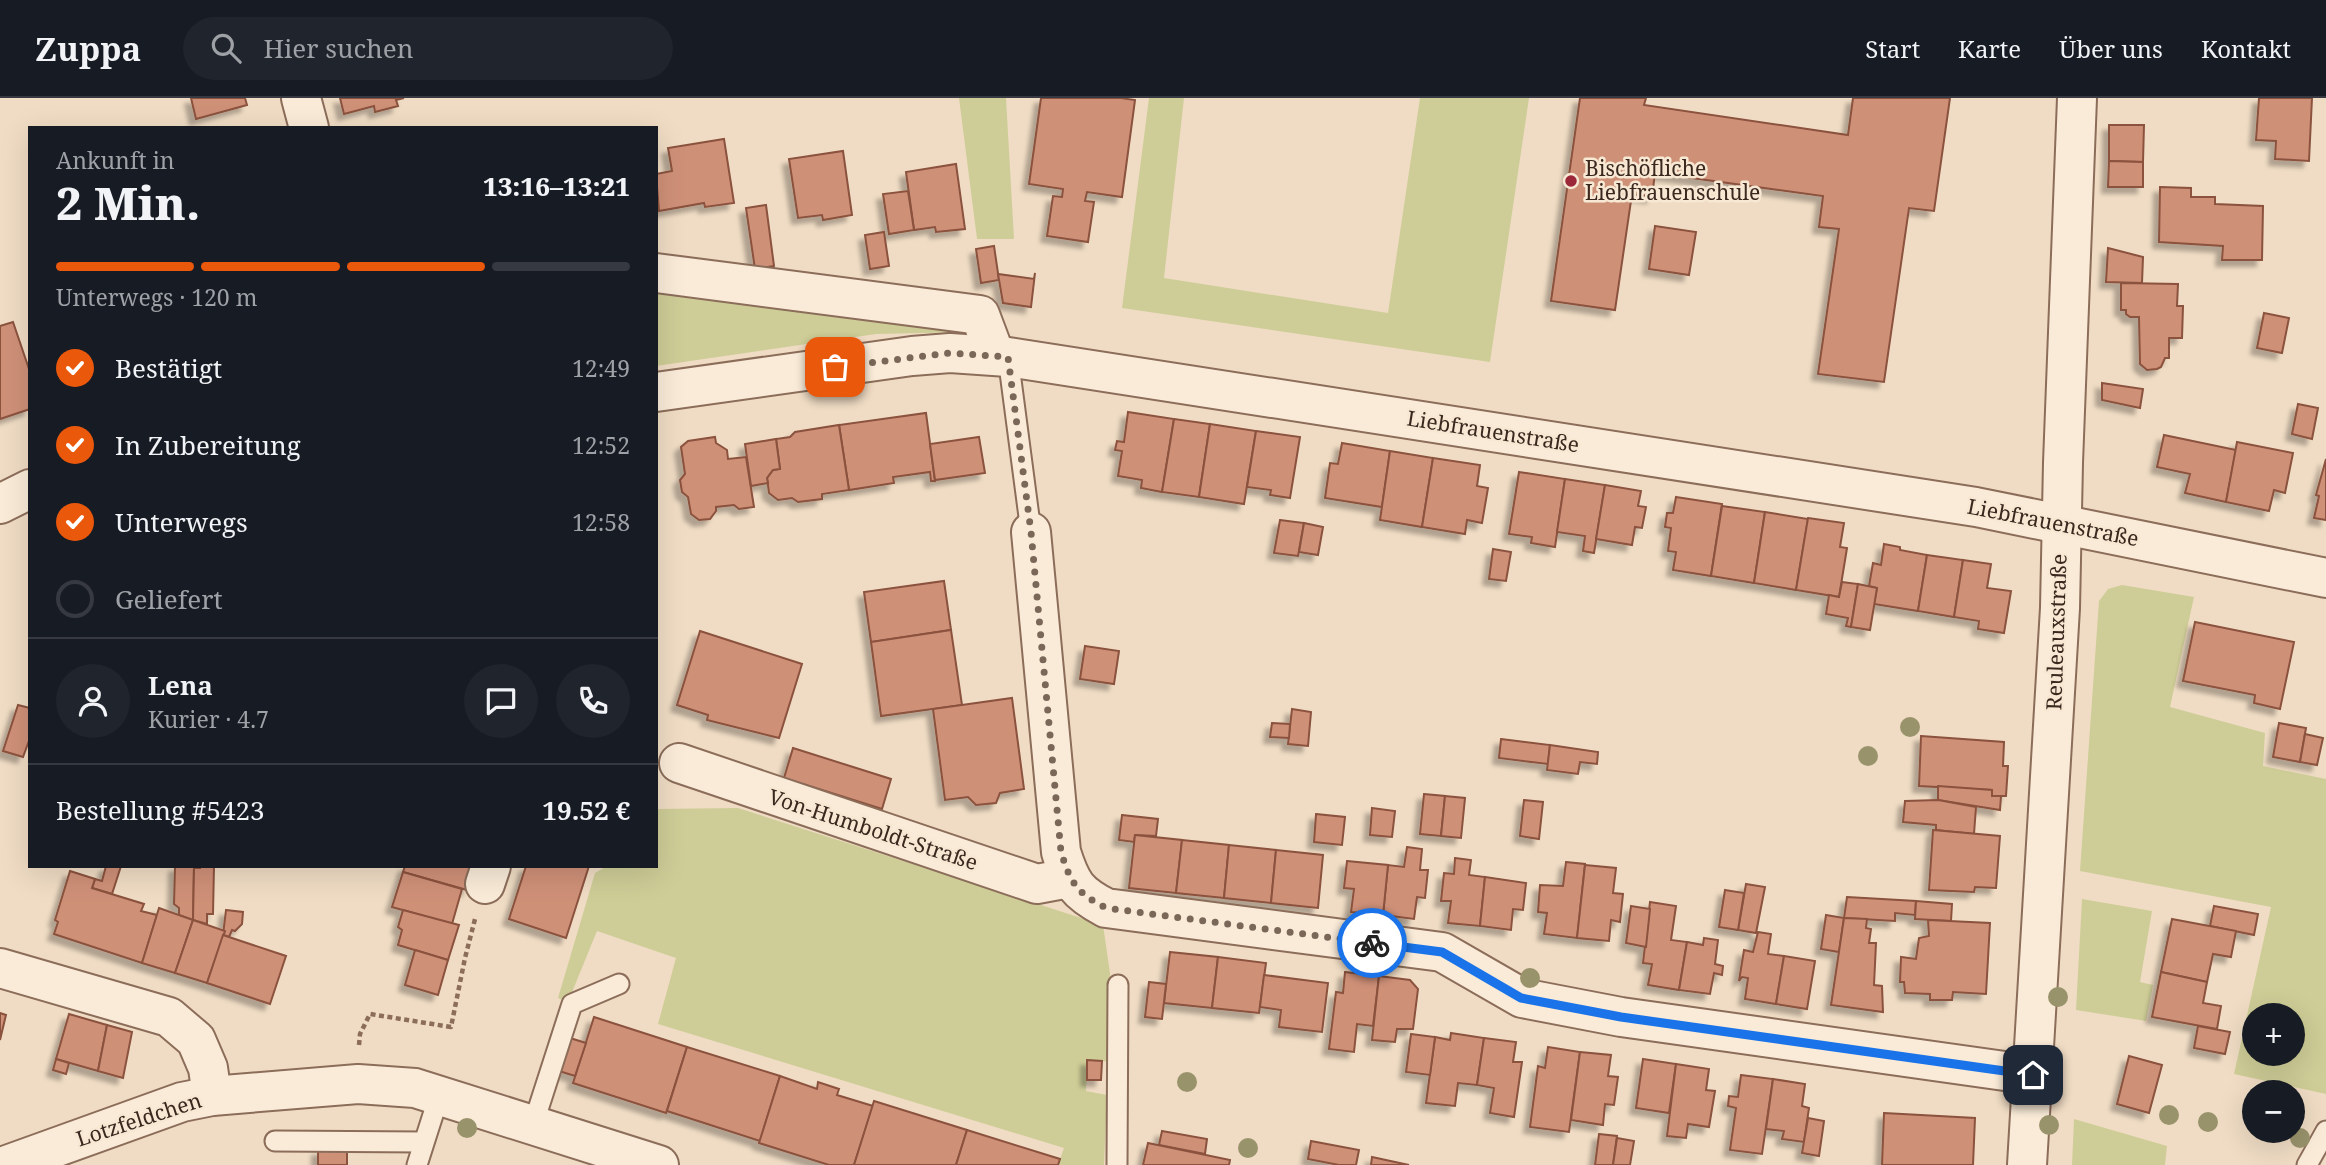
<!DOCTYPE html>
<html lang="de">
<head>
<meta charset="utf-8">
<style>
  body { margin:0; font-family:"Noto Serif",serif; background:#20242c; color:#f1f3f6; height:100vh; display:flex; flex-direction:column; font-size:26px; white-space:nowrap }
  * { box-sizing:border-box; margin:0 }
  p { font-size:23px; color:#9ea1a6 }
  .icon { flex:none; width:38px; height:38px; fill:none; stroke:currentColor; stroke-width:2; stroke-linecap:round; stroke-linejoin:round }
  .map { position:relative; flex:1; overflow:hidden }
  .panel { position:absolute; left:28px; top:28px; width:630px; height:742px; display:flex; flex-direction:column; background:#171b24; border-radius:0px; box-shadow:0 7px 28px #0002 }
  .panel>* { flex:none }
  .controls { position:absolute; left:2242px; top:905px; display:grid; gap:14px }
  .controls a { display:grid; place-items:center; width:63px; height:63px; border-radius:50%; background:#171b24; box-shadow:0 7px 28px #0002; font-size:35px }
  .pin { position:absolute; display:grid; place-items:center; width:60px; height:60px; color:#fff; margin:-30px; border-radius:14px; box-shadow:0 4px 10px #0006 }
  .courier { position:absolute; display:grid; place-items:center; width:70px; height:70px; margin:-35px; border:5px solid #1a73e8; border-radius:50%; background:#fff; color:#222; box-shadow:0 2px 9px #0007 }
  .head em { font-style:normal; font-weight:800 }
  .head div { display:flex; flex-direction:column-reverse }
  .head { display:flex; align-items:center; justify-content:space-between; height:119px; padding:0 28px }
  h1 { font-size:46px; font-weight:800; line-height:52px }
  .bar { display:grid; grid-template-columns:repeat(4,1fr); gap:10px 7px; align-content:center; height:84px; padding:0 28px }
  .bar i { height:9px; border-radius:5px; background:#363941 }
  .bar .current { background:#ea580c }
  .bar p { grid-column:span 4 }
  .line { display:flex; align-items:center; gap:18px; padding:0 28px; border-top:2px solid #363941 }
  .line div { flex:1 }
  .round { display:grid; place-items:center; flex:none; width:74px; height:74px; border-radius:37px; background:#20242c }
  ol { padding:0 28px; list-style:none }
  li { display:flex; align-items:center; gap:21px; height:77px }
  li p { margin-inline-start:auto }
  li .icon { padding:7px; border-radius:50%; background:#ea580c; color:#fff; stroke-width:4 }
  li:last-child { color:#9ea1a6 }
  li i { width:38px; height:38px; border:4px solid #363941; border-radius:50% }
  header { display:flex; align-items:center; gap:42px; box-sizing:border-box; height:98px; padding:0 35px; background:#171b24; border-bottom:2px solid #363941 }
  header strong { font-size:33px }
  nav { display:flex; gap:38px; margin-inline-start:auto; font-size:24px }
  .search { width:490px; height:63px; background:#20242c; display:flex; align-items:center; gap:18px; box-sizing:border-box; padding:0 24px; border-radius:38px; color:#9ea1a6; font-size:26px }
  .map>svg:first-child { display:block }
</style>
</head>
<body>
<header>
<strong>Zuppa</strong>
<div class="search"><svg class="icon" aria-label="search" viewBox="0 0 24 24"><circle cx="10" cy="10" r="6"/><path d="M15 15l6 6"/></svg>Hier suchen</div>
<nav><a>Start</a><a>Karte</a><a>Über uns</a><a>Kontakt</a></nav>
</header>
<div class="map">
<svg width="2326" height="1067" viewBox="0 0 2326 1067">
  <defs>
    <filter id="shadow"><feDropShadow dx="-6" dy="6" stdDeviation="2" flood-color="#0004"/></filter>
  </defs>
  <rect width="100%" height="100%" fill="#f0dcc4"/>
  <g fill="#cecd97" fill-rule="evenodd">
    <polygon points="959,0 1006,0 1014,141 977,141"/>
    <polygon points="1149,0 1184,0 1164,180 1388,215 1420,0 1529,0 1490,264 1122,210"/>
    <polygon points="656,189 967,234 876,236 656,268"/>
    <path d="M2122 487 2194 499 2170 609 2265 635 2263 668 2326 681V996L2234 976 2271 809 2080 773 2099 503 2108 491ZM2254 917H2292V956H2254Z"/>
    <polygon points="738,710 1103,827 1112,889 1111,964 1087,962 1086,993 1107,997 1104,1067 1058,1067 1064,1050 658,926 676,860 597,833 568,904 558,900 595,775 607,768 656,768 656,711"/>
    <polygon points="2082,801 2152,813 2140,884 2153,887 2146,923 2076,912"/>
    <polygon points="2074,1021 2167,1048 2165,1067 2072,1067"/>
  </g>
  <g fill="#cf9078" stroke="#8b523e" stroke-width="2" filter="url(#shadow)">
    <polygon points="191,0 245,0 247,7 196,21"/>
    <polygon points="340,0 404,0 396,2 398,8 375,14 374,8 344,16"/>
    <polygon points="1041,0 1121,0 1135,2 1122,99 1087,94 1085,103 1094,104 1088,144 1047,138 1053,98 1062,99 1063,91 1029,86"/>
    <polygon points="1580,0 1646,0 1644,7 1848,37 1853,0 1950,0 1934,113 1909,110 1884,284 1818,276 1839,131 1819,129 1823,98 1655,75 1652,99 1632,96 1615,212 1551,203"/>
    <polygon points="2259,0 2312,0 2309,63 2275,61 2276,43 2256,42"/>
    <polygon points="2109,27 2144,27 2143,64 2109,63"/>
    <polygon points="724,41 734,105 705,109 704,105 659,113 656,76 672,73 668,50"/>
    <polygon points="843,53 852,117 823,122 822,117 798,120 789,61"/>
    <polygon points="2109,63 2143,64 2143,89 2108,89"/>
    <polygon points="956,66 965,131 936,134 935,129 914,132 906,74"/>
    <polygon points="2160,89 2191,90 2191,99 2215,99 2215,106 2263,108 2262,162 2222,162 2223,148 2159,144"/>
    <polygon points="908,93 914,132 889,136 883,96"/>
    <polygon points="766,107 774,168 755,171 746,110"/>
    <polygon points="1655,128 1696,134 1689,177 1649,171"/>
    <polygon points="884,134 889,168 870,171 865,137"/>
    <polygon points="994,148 999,182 981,185 976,151"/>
    <polygon points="2108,150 2143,159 2142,185 2106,184"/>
    <polygon points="1035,175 1031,209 1003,205 998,176 1034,181"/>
    <polygon points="2121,185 2178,186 2177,208 2183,208 2182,240 2169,240 2169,260 2165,260 2161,269 2157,271 2147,272 2140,266 2139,219 2130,219 2126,216 2126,212 2121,212"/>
    <polygon points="2264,215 2289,220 2282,255 2257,250"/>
    <polygon points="13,224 30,274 30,311 0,321 0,228"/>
    <polygon points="2102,285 2143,291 2140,310 2102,302"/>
    <polygon points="2298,306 2318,310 2312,341 2292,336"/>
    <polygon points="1128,314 1174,321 1162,394 1141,390 1142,382 1118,378 1122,353 1115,352 1117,343 1124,344"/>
    <polygon points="926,315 935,383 931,383 930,374 893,379 894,385 849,392 839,327"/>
    <polygon points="1174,321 1210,326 1199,399 1162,394"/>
    <polygon points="1210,326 1256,333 1244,406 1199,399"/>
    <polygon points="839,327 849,392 822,396 822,401 798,404 792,400 778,402 769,395 767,380 773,372 780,371 776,341 790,339 795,334"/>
    <polygon points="1256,333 1300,339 1290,400 1270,397 1271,392 1247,389"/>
    <polygon points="2164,337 2236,352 2226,404 2185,395 2190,376 2157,369"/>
    <polygon points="715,339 716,345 727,352 728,361 746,359 754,409 739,411 734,407 716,409 716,413 710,421 699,422 691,416 688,399 682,394 680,382 685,376 681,349 688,343"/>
    <polygon points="979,339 985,375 935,382 930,346"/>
    <polygon points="776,341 780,371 773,372 767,380 768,385 751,388 745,346"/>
    <polygon points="2237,344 2293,355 2285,395 2274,392 2269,413 2226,404"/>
    <polygon points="1342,345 1390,353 1382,409 1325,400 1330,365 1338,366"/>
    <polygon points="1390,353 1433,360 1422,429 1380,422"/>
    <polygon points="1433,360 1480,367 1477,388 1488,390 1482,425 1467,422 1465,436 1422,429"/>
    <polygon points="2326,361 2326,422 2314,420 2319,398 2316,397"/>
    <polygon points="1519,374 1565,381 1555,449 1531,445 1532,439 1509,436"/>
    <polygon points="1565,381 1605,387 1594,455 1583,453 1585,438 1557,434"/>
    <polygon points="1605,387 1641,393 1638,408 1646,409 1642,430 1635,429 1632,447 1596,441"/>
    <polygon points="1676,399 1722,406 1711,478 1673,472 1676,454 1668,453 1671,430 1665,429 1667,415 1673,415"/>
    <polygon points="1722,408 1765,414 1754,485 1711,478"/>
    <polygon points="1765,414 1808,421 1796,492 1754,485"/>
    <polygon points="1808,420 1844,425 1840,449 1847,450 1839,499 1796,492"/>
    <polygon points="1280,422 1304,425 1298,458 1274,455"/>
    <polygon points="1304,425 1323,429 1318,457 1299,454"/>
    <polygon points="1884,446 1900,449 1900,452 1927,457 1918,513 1874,506 1877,490 1869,488 1873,465 1881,467"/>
    <polygon points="1493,451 1511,454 1506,483 1489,481"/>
    <polygon points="1927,457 1963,462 1954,519 1918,513"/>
    <polygon points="1963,462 1991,466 1987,490 2011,493 2004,535 1978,531 1979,523 1954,519"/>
    <polygon points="944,483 951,532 871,544 864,494"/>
    <polygon points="1842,484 1858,486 1851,529 1846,528 1848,520 1826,516 1829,497 1839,499"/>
    <polygon points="1858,486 1877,490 1870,532 1851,529"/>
    <polygon points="2195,524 2294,544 2280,611 2254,605 2255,597 2183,583"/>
    <polygon points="951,532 962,607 881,618 871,544"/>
    <polygon points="700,533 802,566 779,640 707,622 708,617 677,607"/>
    <polygon points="1085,548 1119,553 1114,586 1080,581"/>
    <polygon points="1012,600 1024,691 1000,695 996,705 976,707 968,699 945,702 933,611"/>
    <polygon points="18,607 30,610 30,640 23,659 3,653"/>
    <polygon points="1292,611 1311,614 1308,648 1288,646"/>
    <polygon points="1272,625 1290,626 1289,640 1270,639"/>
    <polygon points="2279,625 2306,630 2300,664 2273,659"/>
    <polygon points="2305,636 2323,640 2317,667 2300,664"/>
    <polygon points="1921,638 2004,644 2003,668 2008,668 2006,698 1992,698 1992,692 1919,688"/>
    <polygon points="1501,641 1550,647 1548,666 1499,660"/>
    <polygon points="1550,647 1598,654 1597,666 1580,664 1578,676 1547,672"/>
    <polygon points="793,650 891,681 882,711 784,680"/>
    <polygon points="1938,688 1992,692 1992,698 2001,698 2000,712 1938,702"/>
    <polygon points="1424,696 1445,698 1441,738 1420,736"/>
    <polygon points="1445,698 1465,700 1461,740 1441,738"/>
    <polygon points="1524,702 1543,704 1539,741 1520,738"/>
    <polygon points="1938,702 1976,709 1974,736 1936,732 1936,727 1903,724 1905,703"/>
    <polygon points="1372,710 1395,713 1392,739 1370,737"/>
    <polygon points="1316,716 1345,719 1342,747 1314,744"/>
    <polygon points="1122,717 1158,721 1156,738 1135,737 1134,744 1119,742"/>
    <polygon points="1933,732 2000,738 1996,790 1975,789 1974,794 1929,792"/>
    <polygon points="1135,737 1182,742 1176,795 1129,790"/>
    <polygon points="1182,742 1229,747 1224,800 1176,795"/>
    <polygon points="1229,747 1276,752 1271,805 1224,800"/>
    <polygon points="1407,749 1422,751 1420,772 1428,772 1425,800 1417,799 1414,821 1383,817 1388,767 1404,769"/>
    <polygon points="1276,752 1323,757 1318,810 1271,805"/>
    <polygon points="1455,760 1471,762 1469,777 1485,779 1480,828 1448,825 1451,803 1441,803 1444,775 1454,776"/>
    <polygon points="1347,763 1388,767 1383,817 1351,814 1354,791 1344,790"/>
    <polygon points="1566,764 1585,766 1577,840 1544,836 1547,815 1538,814 1540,787 1563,788"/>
    <polygon points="1585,767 1616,770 1613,795 1623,796 1620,824 1611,822 1609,843 1577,840"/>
    <polygon points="106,768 121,768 112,796 92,790 95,781 102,783"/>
    <polygon points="175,768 194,768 193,822 179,817 179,810 174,806"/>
    <polygon points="200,768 214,768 213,816 207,816 207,826 193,822 194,770 200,770"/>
    <polygon points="405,768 474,768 467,792 403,774"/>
    <polygon points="526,768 589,768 566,840 509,821"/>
    <polygon points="70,773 95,781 92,790 144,806 141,813 157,817 142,865 54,836 58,824 55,822"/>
    <polygon points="403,774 462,791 452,826 392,809"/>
    <polygon points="1485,779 1526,785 1523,812 1513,811 1511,832 1480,828"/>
    <polygon points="1746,786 1765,789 1756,835 1738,832"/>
    <polygon points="1725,792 1744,795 1738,832 1719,829"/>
    <polygon points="1847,799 1916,803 1915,817 1895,815 1895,823 1844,820"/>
    <polygon points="1916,803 1952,806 1951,823 1915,821"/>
    <polygon points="1650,804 1676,808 1671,842 1687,844 1679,892 1648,887 1652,866 1643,865"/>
    <polygon points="1631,808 1650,811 1646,849 1626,845"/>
    <polygon points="2214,808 2258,816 2254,837 2210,828"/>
    <polygon points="159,810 193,822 175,875 142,865"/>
    <polygon points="226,812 243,814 242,826 235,833 232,832 229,839 223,837"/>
    <polygon points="403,812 459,827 448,862 398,847 402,832 398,829"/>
    <polygon points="1826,817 1844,820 1839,854 1821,851"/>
    <polygon points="1844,820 1867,821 1866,830 1871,831 1869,845 1876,845 1874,887 1882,888 1883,914 1831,907"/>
    <polygon points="2172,821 2236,833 2231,859 2213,856 2207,884 2161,874"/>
    <polygon points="193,822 225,833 207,885 175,875"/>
    <polygon points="1928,822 1990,825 1986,896 1953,894 1952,902 1930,902 1930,896 1905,895 1904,884 1900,884 1901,859 1916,861 1919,840 1929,838"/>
    <polygon points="1758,834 1771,836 1768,856 1784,858 1776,906 1745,901 1748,880 1742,879 1739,883 1744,852 1753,854"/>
    <polygon points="223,837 286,858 270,906 207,885"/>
    <polygon points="1704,840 1718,842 1715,866 1723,868 1722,877 1714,875 1710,896 1679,892 1687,844 1703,847"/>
    <polygon points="415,852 448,862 438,897 405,887"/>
    <polygon points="1170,854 1218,859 1212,910 1164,905"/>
    <polygon points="1784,858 1815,863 1807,911 1776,906"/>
    <polygon points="1218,859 1266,865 1259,915 1212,910"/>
    <polygon points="1345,874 1379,878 1373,928 1357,926 1354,954 1329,951 1336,894 1343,895"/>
    <polygon points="2161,874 2207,884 2203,905 2221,908 2217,931 2152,919"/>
    <polygon points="1264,877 1328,885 1322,934 1279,929 1281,912 1260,909"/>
    <polygon points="1379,878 1410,882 1418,891 1413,931 1397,931 1395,944 1372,942"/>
    <polygon points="1149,884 1166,886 1162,921 1145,919"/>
    <polygon points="0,915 6,917 0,942"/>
    <polygon points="69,916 107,927 98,973 56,961"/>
    <polygon points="594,919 687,949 666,1015 573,985"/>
    <polygon points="107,927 132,934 123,980 98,973"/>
    <polygon points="2198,928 2230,934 2225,956 2194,950"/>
    <polygon points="1451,935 1484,940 1477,987 1458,985 1455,1008 1426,1005 1435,939 1450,942"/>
    <polygon points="1411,936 1435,939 1430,977 1406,974"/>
    <polygon points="570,940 586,945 575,978 559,973"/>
    <polygon points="1484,940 1516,944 1513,964 1522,964 1514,1019 1490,1015 1494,990 1477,987"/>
    <polygon points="687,949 780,978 760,1043 667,1013"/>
    <polygon points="1548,949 1580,954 1569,1034 1530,1029 1538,968 1545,970"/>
    <polygon points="1580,954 1611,957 1608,978 1618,979 1614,1007 1605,1006 1603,1027 1571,1022"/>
    <polygon points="2129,958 2162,967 2149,1015 2117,1006"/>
    <polygon points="56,961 69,965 66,976 53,972"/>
    <polygon points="1643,961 1676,966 1669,1015 1636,1010"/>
    <polygon points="1087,962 1102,963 1101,982 1087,982"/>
    <polygon points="1676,966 1709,971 1706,992 1715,993 1709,1029 1688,1026 1686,1040 1667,1038"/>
    <polygon points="1741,977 1773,981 1762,1056 1730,1052 1736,1010 1728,1008 1729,998 1738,999"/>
    <polygon points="780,978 817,991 818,984 839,991 837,997 873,1008 854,1067 829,1067 759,1045"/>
    <polygon points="1773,981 1805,986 1802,1008 1809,1010 1804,1044 1782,1041 1784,1033 1766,1031"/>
    <polygon points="874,1003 967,1032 956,1067 854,1067"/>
    <polygon points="1884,1015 1975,1020 1973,1067 1882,1067"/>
    <polygon points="1808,1020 1824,1023 1819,1058 1802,1055"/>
    <polygon points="967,1032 1060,1061 1058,1067 956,1067"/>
    <polygon points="1162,1033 1207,1041 1205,1056 1159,1047"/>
    <polygon points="1599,1036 1617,1038 1613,1067 1595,1067"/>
    <polygon points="1617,1040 1634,1043 1630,1067 1613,1067"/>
    <polygon points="1311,1043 1359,1052 1356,1067 1339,1067 1308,1061"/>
    <polygon points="1148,1045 1230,1062 1229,1067 1143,1067"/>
    <rect x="318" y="1052" width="29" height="15"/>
    <polygon points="1372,1059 1409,1067 1371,1067"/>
  </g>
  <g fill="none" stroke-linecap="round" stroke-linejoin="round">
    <g stroke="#8b6d5a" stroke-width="23">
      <g id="service">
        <polyline points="1008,259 1031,434"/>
        <polyline points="533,1027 572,906 619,886"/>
        <polyline points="275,1043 423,1044"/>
        <polyline points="417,1067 439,998"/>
        <polyline points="1117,1067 1118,887"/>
        <polyline points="2307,1067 2326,1033"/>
      </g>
    </g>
    <g stroke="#8b6d5a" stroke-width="42">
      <g id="minor">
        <polyline points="301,0 309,30"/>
        <polyline points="656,175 980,217 995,257"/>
        <polyline points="656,294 912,258 950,255 1008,259 1976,409 2326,480"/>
        <polyline points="0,406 30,391"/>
        <path d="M1031 434 1061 754C1071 786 1077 795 1106 810L1442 854 1522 900 1621 919 2033 977"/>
        <polyline points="679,665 1037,786 1069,780"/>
        <polyline points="485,786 491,768"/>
        <polyline points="0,870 169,919 196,942 208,970 212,998"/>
        <polyline points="7,1067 182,1004 212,998 358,986 415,990 659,1067"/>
        <polyline points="2027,1067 2060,510 2063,365 2077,0"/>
      </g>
    </g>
    <polyline stroke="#8b6d5a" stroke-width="4.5" stroke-dasharray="5 3.5" stroke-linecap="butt" points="359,947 360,936 370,916 451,929 465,860 475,821"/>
    <use href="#service" stroke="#faebd8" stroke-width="19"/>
    <use href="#minor" stroke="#faebd8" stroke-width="38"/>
  </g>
  <g fill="#99936c">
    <circle cx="1910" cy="629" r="10"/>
    <circle cx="1868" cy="658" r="10"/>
    <circle cx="1530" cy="880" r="10"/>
    <circle cx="2058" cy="899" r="10"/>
    <circle cx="1187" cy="984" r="10"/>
    <circle cx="2169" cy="1017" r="10"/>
    <circle cx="2208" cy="1024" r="10"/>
    <circle cx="2049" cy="1027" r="10"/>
    <circle cx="467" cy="1030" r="10"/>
    <circle cx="2300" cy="1040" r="10"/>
    <circle cx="1248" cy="1050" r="10"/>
  </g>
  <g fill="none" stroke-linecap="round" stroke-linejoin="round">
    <path stroke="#7a6758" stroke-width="7" stroke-dasharray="0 12.6" d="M835 269 950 255 1008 259 1031 434 1061 754C1071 786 1077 795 1106 810L1372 845"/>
    <polyline stroke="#1a73e8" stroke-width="9" points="1372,845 1442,854 1521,900 1621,919 2033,977"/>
  </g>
  <circle fill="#9c2738" stroke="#f7e8d4" stroke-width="2.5" cx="1571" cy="83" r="7"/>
  <g text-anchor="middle" stroke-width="5" stroke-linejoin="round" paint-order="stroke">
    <g font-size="21" fill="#3a281e" stroke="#f7e8d4" text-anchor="start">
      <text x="1585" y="78">Bischöfliche<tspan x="1585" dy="24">Liebfrauenschule</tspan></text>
    </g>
    <g font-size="21" fill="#3a281e" stroke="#f7e8d4">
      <text transform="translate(1493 334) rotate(9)" y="7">Liebfrauenstraße</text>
      <text transform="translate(2053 425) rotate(11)" y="7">Liebfrauenstraße</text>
      <text transform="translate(2057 534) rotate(-88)" y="7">Reuleauxstraße</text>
      <text transform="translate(873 732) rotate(18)" y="7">Von-Humboldt-Straße</text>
      <text transform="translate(139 1022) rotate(-18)" y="7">Lotzfeldchen</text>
    </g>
  </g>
</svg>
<div class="controls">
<a>+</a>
<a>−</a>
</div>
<div class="pin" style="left:835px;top:269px;background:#ea580c"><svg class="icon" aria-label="bag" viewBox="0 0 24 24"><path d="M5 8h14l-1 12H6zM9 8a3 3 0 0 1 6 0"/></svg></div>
<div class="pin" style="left:2033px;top:977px;background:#1f2937"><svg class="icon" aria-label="home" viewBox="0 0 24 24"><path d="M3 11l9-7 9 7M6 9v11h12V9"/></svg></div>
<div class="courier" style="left:1372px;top:845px"><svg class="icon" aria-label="bike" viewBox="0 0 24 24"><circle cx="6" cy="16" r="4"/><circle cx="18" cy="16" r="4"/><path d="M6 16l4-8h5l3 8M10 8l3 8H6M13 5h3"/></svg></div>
<section class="panel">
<div class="head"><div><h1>2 Min.</h1><p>Ankunft in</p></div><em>13:16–13:21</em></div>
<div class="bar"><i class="current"></i><i class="current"></i><i class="current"></i><i></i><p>Unterwegs · 120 m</p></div>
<ol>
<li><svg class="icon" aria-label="check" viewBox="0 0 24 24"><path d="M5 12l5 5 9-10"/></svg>Bestätigt<p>12:49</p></li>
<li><svg class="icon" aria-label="check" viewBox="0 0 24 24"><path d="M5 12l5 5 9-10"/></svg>In Zubereitung<p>12:52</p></li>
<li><svg class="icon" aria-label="check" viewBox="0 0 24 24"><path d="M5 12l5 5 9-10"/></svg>Unterwegs<p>12:58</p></li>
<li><i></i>Geliefert</li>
</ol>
<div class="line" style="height:126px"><a class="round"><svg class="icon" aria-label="person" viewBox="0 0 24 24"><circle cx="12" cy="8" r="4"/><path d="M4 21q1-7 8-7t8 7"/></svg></a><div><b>Lena</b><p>Kurier · 4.7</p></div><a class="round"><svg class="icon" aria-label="chat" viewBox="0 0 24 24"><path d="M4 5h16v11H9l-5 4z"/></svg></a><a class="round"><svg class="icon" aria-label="phone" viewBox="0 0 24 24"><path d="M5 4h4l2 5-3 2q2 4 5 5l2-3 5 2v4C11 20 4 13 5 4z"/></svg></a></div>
<div class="line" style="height:91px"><div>Bestellung #5423</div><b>19.52 €</b></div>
</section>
</div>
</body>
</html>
